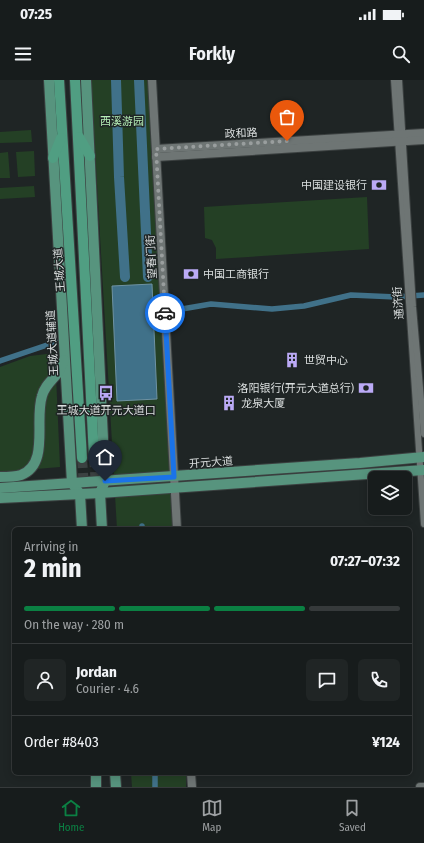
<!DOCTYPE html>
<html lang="en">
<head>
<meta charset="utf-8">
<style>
  body { margin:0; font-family:"Fira Sans Condensed","Noto Sans SC",sans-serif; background:#202525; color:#f1f3f6; height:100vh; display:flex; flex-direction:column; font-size:15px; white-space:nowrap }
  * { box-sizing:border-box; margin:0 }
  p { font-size:13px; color:#9ea1a3 }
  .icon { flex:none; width:22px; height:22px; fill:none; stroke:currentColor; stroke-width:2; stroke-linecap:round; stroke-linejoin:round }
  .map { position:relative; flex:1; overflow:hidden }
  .details { position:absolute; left:12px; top:447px; width:400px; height:248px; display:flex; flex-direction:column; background:#171c1c; border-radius:6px; box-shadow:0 2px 10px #0003,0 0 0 1px #363a3b }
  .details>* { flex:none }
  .tools { position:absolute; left:368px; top:391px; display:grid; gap:8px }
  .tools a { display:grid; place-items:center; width:44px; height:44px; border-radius:6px; background:#171c1c; box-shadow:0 2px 10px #0003,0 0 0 1px #363a3b; font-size:20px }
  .pin { position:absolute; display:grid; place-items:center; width:34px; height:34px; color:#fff; margin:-41px -17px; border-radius:50% 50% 50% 0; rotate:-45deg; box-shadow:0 0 4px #0007 }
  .pin .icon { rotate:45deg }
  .courier { position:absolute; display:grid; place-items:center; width:40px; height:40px; margin:-20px; border:3px solid #1a73e8; border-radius:50%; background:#fff; color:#222; box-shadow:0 1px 5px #0007 }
  .overview em { font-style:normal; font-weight:700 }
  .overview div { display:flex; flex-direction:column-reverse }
  .overview { display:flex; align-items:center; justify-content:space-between; height:68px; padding:0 12px }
  h1 { font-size:26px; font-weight:700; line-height:30px }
  .bar { display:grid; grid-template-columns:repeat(4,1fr); gap:6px 4px; align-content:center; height:48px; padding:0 12px }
  .bar i { height:5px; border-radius:3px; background:#363a3b }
  .bar .current { background:#0b8043 }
  .bar p { grid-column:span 4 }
  .line { display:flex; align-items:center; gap:10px; padding:0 12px; border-top:1px solid #363a3b }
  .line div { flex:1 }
  .round { display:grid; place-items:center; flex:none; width:42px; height:42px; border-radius:6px; background:#202525 }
  .status { display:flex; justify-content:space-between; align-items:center; height:28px; padding:0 20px; background:#171c1c; direction:ltr }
  .status svg { height:11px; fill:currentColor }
  header { display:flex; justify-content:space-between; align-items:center; height:52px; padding:0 12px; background:#171c1c; font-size:18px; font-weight:700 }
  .tab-bar { display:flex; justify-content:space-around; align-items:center; height:56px; border-top:1px solid #363a3b; background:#171c1c; font-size:11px; color:#9ea1a3 }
  .tab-bar a { display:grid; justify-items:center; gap:2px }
  .tab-bar .current { color:#0b8043 }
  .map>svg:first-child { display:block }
</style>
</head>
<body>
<div class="status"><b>07:25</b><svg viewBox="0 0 49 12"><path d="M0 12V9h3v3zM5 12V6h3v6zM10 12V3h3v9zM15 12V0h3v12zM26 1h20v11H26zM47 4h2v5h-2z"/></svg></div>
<header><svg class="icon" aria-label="menu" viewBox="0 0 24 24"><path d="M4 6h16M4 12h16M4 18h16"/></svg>Forkly<svg class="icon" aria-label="search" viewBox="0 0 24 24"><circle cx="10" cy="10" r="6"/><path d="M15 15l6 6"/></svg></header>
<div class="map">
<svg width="424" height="707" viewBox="0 0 424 707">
  <rect width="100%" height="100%" fill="#1f2525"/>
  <g fill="#244025">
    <polygon points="91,0 149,0 173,449 117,449"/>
    <polygon points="31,50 32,62 0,63 0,52"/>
    <polygon points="34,71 35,96 18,97 16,72"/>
    <polygon points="8,72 10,98 0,98 0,73"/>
    <polygon points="34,106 35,117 0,119 0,108"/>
    <polygon points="367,117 369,169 216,179 216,168 212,160 205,158 204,127"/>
    <polygon points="55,273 60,387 0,392 0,287 30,276"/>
    <polygon points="131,693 186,693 186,707 132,707"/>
  </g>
  <polygon fill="#407189" stroke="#6e92a3" points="152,204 157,319 117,321 112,206"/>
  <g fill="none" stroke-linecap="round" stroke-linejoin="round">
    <g stroke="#407189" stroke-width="5.5">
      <polyline points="182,229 211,224 272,229 304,226 351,215 396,217 424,215"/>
      <polyline points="0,281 56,262"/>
      <polyline points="142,446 142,449"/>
      <polyline points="155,693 155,707"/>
    </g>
    <g stroke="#407189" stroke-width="10">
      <polyline points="116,0 119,97 125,197"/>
      <polyline points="139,0 148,197"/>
    </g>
    <g stroke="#3b4141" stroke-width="10" stroke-dasharray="10 5" stroke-linecap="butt">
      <polyline points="94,377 97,421"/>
      <polyline points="82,378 85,422"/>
    </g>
    <g stroke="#3b4040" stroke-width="8">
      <g id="minor">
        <polyline points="394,0 424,444"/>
        <polyline points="399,0 413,227 424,354"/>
      </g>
    </g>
    <g stroke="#3b4040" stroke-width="10">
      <g id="tertiary">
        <polyline points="152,0 177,449"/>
        <polyline points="156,69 424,53"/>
        <polyline points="156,77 424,60"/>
        <polyline points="191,693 192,707"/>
        <polyline points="420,707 424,707"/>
      </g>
    </g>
    <g stroke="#3b4040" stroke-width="12">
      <g id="primary">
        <polyline points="49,0 72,403 80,414 82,449"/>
        <polyline points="86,0 105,401 100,413 102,449"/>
        <path d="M0 397C6 397 15 397 21 395 50 384 34 340 42 316 44 307 51 301 57 294 60 290 62 284 64 280"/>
        <polyline points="0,408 360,383 424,377"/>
        <polyline points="0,418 100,413 424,390"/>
        <polyline points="96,693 96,707"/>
        <polyline points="115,693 116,707"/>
      </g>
    </g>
    <g stroke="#3b4040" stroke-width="12">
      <g id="trunk">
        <polyline points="59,0 82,378"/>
        <polyline points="75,0 94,377"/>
        <polyline points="79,57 90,76"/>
        <polyline points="53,78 61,58"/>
      </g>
    </g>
    <use href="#minor" stroke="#6e7574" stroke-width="6"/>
    <use href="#tertiary" stroke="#6e7574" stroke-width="8"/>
    <use href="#primary" stroke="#57947e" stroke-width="10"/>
    <use href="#trunk" stroke="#509e82" stroke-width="10"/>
  </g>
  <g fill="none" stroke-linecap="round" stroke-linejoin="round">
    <polyline stroke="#999e9e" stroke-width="4" stroke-dasharray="0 7.2" points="165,233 156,69 287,61"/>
    <polyline stroke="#1a73e8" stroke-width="5" points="105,401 174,397 165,233"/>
  </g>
  <defs>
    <g id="bank-bare" transform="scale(1.2)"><path d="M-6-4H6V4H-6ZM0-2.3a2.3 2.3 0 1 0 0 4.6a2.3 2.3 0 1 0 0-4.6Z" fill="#bbaaf6" stroke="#1f2525" stroke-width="2.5" paint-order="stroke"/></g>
    <g id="building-bare" transform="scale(1.2)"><path d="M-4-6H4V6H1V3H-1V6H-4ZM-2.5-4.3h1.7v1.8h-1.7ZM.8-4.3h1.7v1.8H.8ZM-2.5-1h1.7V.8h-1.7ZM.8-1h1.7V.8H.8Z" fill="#bbaaf6" stroke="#1f2525" stroke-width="2.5" paint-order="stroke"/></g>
    <g id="bus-bare" transform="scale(1.2)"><path d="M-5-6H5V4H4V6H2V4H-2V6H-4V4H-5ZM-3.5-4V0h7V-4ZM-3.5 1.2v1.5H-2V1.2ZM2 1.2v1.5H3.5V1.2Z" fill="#bbaaf6" stroke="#1f2525" stroke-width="2.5" paint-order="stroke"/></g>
  </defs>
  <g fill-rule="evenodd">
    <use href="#bank-bare" x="379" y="105"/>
    <use href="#bank-bare" x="191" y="194"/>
    <use href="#building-bare" x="292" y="280"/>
    <use href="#bank-bare" x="366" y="308"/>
    <use href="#bus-bare" x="106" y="313"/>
    <use href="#building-bare" x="229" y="323"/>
  </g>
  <g text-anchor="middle" stroke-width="3" stroke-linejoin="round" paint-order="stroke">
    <g font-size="11" fill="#b6eeb7" stroke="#1f2525">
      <text x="122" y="45">西溪游园</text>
    </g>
    <g font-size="11" fill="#dbdfdf" stroke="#1f2525">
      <text transform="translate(241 53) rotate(-3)" y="4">政和路</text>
      <text transform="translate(151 177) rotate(-93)" y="4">望春门街</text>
      <text transform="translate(59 190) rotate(-94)" y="4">王城大道</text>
      <text transform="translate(398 223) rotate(-94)" y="4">通济街</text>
      <text transform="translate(52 263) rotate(-93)" y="4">王城大道辅道</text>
      <text transform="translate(211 382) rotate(-4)" y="4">开元大道</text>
    </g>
    <g font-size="11" fill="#dbdfdf" stroke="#1f2525" text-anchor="start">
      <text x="367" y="109" text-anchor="end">中国建设银行</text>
      <text x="203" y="198">中国工商银行</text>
      <text x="304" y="284">世贸中心</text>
      <text x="354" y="312" text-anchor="end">洛阳银行(开元大道总行)</text>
      <text x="241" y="327">龙泉大厦</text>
      <text x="106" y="334" text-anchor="middle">王城大道开元大道口</text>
    </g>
  </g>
</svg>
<div class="tools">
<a><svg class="icon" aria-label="layers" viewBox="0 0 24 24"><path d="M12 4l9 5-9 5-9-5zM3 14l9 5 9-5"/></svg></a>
</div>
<div class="pin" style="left:287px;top:61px;background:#ea580c"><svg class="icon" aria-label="bag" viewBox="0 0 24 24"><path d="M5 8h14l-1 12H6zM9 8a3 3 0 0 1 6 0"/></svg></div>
<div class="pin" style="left:105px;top:401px;background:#1f2937"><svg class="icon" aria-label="home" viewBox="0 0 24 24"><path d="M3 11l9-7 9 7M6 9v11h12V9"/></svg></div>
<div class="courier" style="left:165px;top:233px"><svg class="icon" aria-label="car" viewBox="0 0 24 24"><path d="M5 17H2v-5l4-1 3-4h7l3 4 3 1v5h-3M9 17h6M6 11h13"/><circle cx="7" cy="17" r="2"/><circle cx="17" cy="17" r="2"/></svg></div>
<section class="details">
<div class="overview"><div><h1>2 min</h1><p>Arriving in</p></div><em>07:27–07:32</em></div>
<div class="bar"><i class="current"></i><i class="current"></i><i class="current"></i><i></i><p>On the way · 280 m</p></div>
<div class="line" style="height:72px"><a class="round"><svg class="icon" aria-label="person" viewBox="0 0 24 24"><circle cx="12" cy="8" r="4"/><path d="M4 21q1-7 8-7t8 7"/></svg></a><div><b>Jordan</b><p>Courier · 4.6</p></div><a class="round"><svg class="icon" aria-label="chat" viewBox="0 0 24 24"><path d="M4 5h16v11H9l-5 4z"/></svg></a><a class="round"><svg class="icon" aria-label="phone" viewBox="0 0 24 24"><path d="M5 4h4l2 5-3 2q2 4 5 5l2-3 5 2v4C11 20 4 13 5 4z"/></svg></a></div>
<div class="line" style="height:52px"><div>Order #8403</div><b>¥124</b></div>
</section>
</div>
<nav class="tab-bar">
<a class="current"><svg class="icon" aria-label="home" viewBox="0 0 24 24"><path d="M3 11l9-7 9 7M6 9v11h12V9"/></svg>Home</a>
<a><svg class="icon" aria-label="map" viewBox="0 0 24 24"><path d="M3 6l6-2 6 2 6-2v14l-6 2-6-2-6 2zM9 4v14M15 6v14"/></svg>Map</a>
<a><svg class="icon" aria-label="saved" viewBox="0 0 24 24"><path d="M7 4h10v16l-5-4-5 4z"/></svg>Saved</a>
</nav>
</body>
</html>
